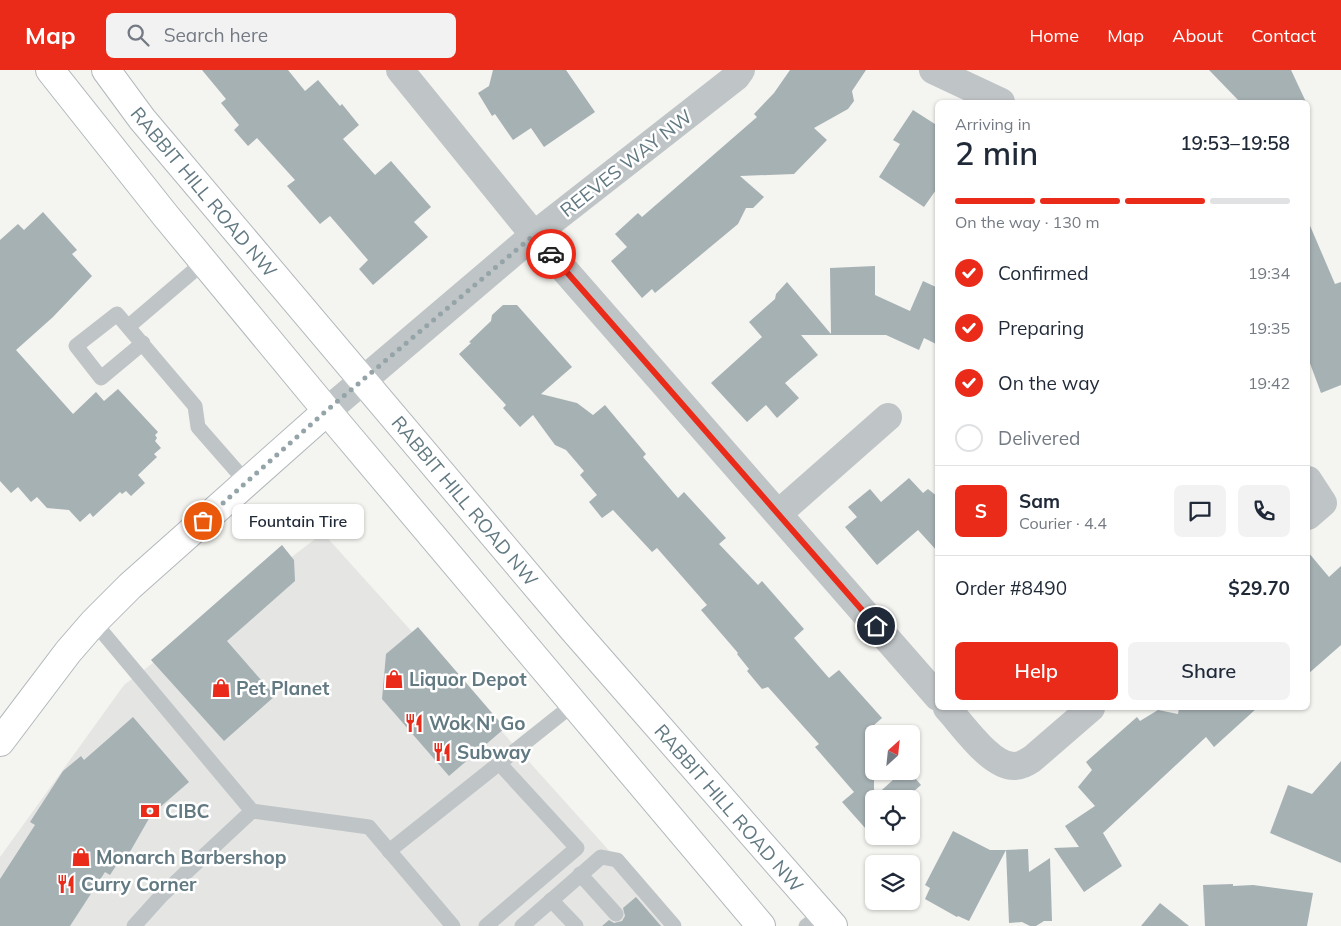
<!DOCTYPE html>
<html lang="en">
<head>
<meta charset="utf-8">
<style>
  body { margin:0; font-family:Mulish,sans-serif; background:#f2f2f3; color:#1f2937; height:100vh; display:flex; flex-direction:column; font-size:19px; white-space:nowrap }
  * { box-sizing:border-box; margin:0 }
  p { font-size:16px; color:#747a83 }
  .icon { flex:none; width:28px; height:28px; fill:none; stroke:currentColor; stroke-width:2; stroke-linecap:round; stroke-linejoin:round }
  .map { position:relative; flex:1; overflow:hidden }
  .details { position:absolute; left:935px; top:30px; width:375px; height:610px; display:flex; flex-direction:column; background:#fff; border-radius:8px; box-shadow:0 1px 4px #0004 }
  .details>* { flex:none }
  .needle { width:32px; rotate:27deg }
  .fabs { position:absolute; left:865px; top:655px; display:grid; gap:10px }
  .fabs a { display:grid; place-items:center; width:55px; height:55px; border-radius:8px; background:#fff; box-shadow:0 1px 4px #0004; font-size:25px }
  .pin { position:absolute; display:grid; place-items:center; width:42px; height:42px; color:#fff; margin:-21px; border:2px solid #fff; border-radius:50%; box-shadow:0 1px 5px #0007 }
  .courier { position:absolute; display:grid; place-items:center; width:50px; height:50px; margin:-25px; border:4px solid #ea2b1a; border-radius:50%; background:#fff; color:#222; box-shadow:0 1px 6px #0007 }
  .bubble { position:absolute; height:35px; border-radius:8px; background:#fff; box-shadow:0 1px 4px #0004; font-size:16px; font-weight:600; line-height:35px; text-align:center }
  .headline em { font-style:normal; font-weight:600 }
  .headline div { display:flex; flex-direction:column-reverse }
  .headline { display:flex; align-items:center; justify-content:space-between; height:85px; padding:0 20px }
  h1 { font-size:32px; font-weight:600; line-height:38px }
  .bar { display:grid; grid-template-columns:repeat(4,1fr); gap:8px 5px; align-content:center; height:60px; padding:0 20px }
  .bar i { height:6px; border-radius:4px; background:#e0e1e3 }
  .bar .on { background:#ea2b1a }
  .bar p { grid-column:span 4 }
  .line { display:flex; align-items:center; gap:12px; padding:0 20px; border-top:1px solid #e0e1e3 }
  .line div { flex:1 }
  .round { display:grid; place-items:center; flex:none; width:52px; height:52px; border-radius:8px; background:#f2f2f3 }
  ol { padding:0 20px; list-style:none }
  li { display:flex; align-items:center; gap:15px; height:55px }
  li p { margin-inline-start:auto }
  li .icon { padding:5px; border-radius:50%; background:#ea2b1a; color:#fff; stroke-width:4 }
  li:last-child { color:#747a83 }
  li i { width:28px; height:28px; border:2px solid #e0e1e3; border-radius:50% }
  .button { display:flex; gap:10px; margin-top:auto; padding:10px 20px }
  .button a { flex:1; height:58px; border-radius:8px; background:#ea2b1a; color:#fff; font-size:20px; font-weight:600; line-height:58px; text-align:center }
  .button a+a { background:#f2f2f3; color:#1f2937 }
  header { display:flex; align-items:center; gap:30px; box-sizing:border-box; height:70px; padding:0 25px; background:#ea2b1a; color:#fff }
  header strong { font-size:24px }
  nav { display:flex; gap:28px; margin-inline-start:auto; font-size:18px }
  .search { width:350px; height:45px; background:#f2f2f3; display:flex; align-items:center; gap:12px; box-sizing:border-box; padding:0 18px; border-radius:8px; color:#747a83; font-size:19px }
  .map>svg:first-child { display:block }
</style>
</head>
<body>
<header>
<strong>Map</strong>
<div class="search"><svg class="icon" aria-label="search" viewBox="0 0 24 24"><circle cx="10" cy="10" r="6"/><path d="M15 15l6 6"/></svg>Search here</div>
<nav><a>Home</a><a>Map</a><a>About</a><a>Contact</a></nav>
</header>
<div class="map">
<svg width="1341" height="856" viewBox="0 0 1341 856">
  <rect width="100%" height="100%" fill="#f4f4f0"/>
  <polygon fill="#e5e5e3" points="323,463 677,856 0,856 0,787 124,615"/>
  <g fill="#a6b1b4">
    <polygon points="202,0 288,0 305,21 318,10 340,36 342,34 359,55 343,69 375,105 391,91 431,137 414,152 428,167 373,215 359,199 368,190 330,146 320,154 287,116 295,110 257,68 248,76 234,60 239,55 221,33 226,29"/>
    <polygon points="493,0 566,0 595,42 544,77 531,58 513,70 495,44 492,46 478,23 489,16"/>
    <polygon points="790,0 866,0 852,21 854,31 848,39 814,58 827,70 794,104 740,106 764,127 753,138 746,138 738,154 655,223 652,219 642,228 611,191 627,177 615,164 638,143 642,147 757,47 754,44 774,23"/>
    <polygon points="1209,0 1291,0 1306,32 1240,32"/>
    <polygon points="913,40 938,56 938,117 924,137 879,107 900,74 893,70"/>
    <polygon points="43,142 77,180 72,184 92,206 53,247 16,280 73,344 96,322 104,331 118,319 158,362 155,365 157,368 155,371 161,378 154,384 157,387 138,405 145,413 131,426 126,421 122,424 120,422 93,447 90,443 80,452 69,440 47,438 37,427 31,432 18,417 11,423 0,411 0,170 18,154 24,160"/>
    <polygon points="1308,151 1335,214 1341,212 1341,315 1321,323 1308,288"/>
    <polygon points="875,196 875,225 910,241 923,211 938,218 938,275 924,268 919,280 886,265 801,265 818,285 785,313 799,328 777,348 766,335 747,352 711,313 762,267 749,252 775,229 776,224 787,212 831,264 830,198"/>
    <polygon points="503,235 517,235 572,297 541,324 577,333 593,345 605,335 646,384 643,387 678,428 684,422 726,468 719,474 758,515 762,511 804,559 794,568 829,608 839,600 882,648 865,663 874,673 874,727 903,701 909,701 921,715 905,729 874,729 874,768 842,732 854,722 815,677 819,674 768,617 762,619 747,601 749,599 737,584 738,583 701,540 707,535 657,478 652,482 613,440 602,448 589,432 597,425 580,405 584,401 566,380 555,375 533,345 520,357 503,338 506,335 459,284 471,273 469,272 491,251 492,245"/>
    <polygon points="909,408 923,423 928,419 938,427 938,482 918,460 877,495 845,457 857,447 848,437 870,419 881,432"/>
    <polygon points="282,475 294,490 295,511 227,571 275,626 224,671 151,590"/>
    <polygon points="1308,482 1329,507 1341,496 1341,575 1308,604"/>
    <polygon points="418,557 505,658 449,706 382,629 386,584"/>
    <polygon points="1179,638 1257,638 1214,677 1206,667 1103,763 1122,796 1084,822 1054,778 1079,777 1065,756 1095,736 1078,717 1092,700 1086,692 1137,647 1140,651 1158,640 1178,644"/>
    <polygon points="133,647 189,712 151,745 123,794 119,791 110,805 105,802 70,856 0,856 0,809 35,755 30,752 63,701 81,686 84,690"/>
    <polygon points="1341,691 1341,793 1270,763 1288,715 1312,724"/>
    <polygon points="953,761 990,780 1006,780 969,851 958,846 957,847 925,829 930,818 925,815"/>
    <polygon points="1028,779 1029,802 1050,788 1052,851 1044,851 1036,856 1030,856 1022,852 1009,853 1006,780"/>
    <polygon points="1233,814 1233,816 1253,815 1313,823 1307,856 1205,856 1203,815"/>
    <polygon points="636,827 661,856 602,856 609,850 614,853 622,851 625,846 623,838"/>
    <polygon points="1160,833 1189,856 1141,856"/>
  </g>
  <g fill="none" stroke-linecap="round" stroke-linejoin="round">
    <g stroke="#b1b8bb" stroke-width="30">
      <g id="secondary">
        <polyline points="50,0 165,145 327,341 761,856"/>
        <polyline points="106,0 142,49 572,558 833,856"/>
        <polyline points="0,672 68,582 94,552 130,516 327,341"/>
      </g>
    </g>
    <g stroke="#bfc4c6" stroke-width="15">
      <polyline points="129,256 204,192"/>
      <polyline points="143,273 101,308 76,276 117,244 195,336 198,357 247,413"/>
      <polyline points="94,552 252,741 162,825 134,856"/>
      <polyline points="252,741 369,757 453,856"/>
      <polyline points="389,781 575,633"/>
      <polyline points="580,804 616,844"/>
      <polyline points="551,830 576,856"/>
      <polyline points="486,856 577,778 499,693"/>
      <polyline points="522,856 601,787 617,790 674,856"/>
      <polyline points="806,856 822,844"/>
    </g>
    <g stroke="#bfc4c6" stroke-width="28">
      <polyline points="400,0 534,165 938,627"/>
      <polyline points="933,0 1001,32"/>
      <polyline points="327,341 534,165 736,7 741,0"/>
      <polyline points="1308,410 1323,433 1308,446"/>
      <polyline points="779,443 888,347"/>
      <path d="M947 638C962 654 990 696 1014 696 1021 696 1026 693 1032 689L1091 638"/>
    </g>
    <use href="#secondary" stroke="#fff" stroke-width="28"/>
  </g>
  <g fill="none" stroke-linecap="round" stroke-linejoin="round">
    <polyline stroke="#95a4a8" stroke-width="5" stroke-dasharray="0 9" points="203,451 326,341 534,165 551,184"/>
    <polyline stroke="#ea2b1a" stroke-width="6" points="551,184 876,556"/>
  </g>
  <defs>
    <g id="shop-bare" transform="scale(1.5)"><path d="M-5-2.5h2.3a2.7 3.5 0 0 1 5.4 0H5L5.5 6h-11ZM-1.5-2.5h3a1.5 2.3 0 0 0-3 0Z" fill="#ea2b1a" stroke="#fff" stroke-width="2.5" paint-order="stroke"/></g>
    <g id="restaurant-bare" transform="scale(1.5)"><path d="M-5-6h1v4h1v-4h1v4h1v-4h1v5L-1.5 .5V6h-2V.5L-5-1ZM5-6V6H3V1.5H1.5Q1.5-4 5-6Z" fill="#ea2b1a" stroke="#fff" stroke-width="2.5" paint-order="stroke"/></g>
    <g id="bank-bare" transform="scale(1.5)"><path d="M-6-4H6V4H-6ZM0-2.3a2.3 2.3 0 1 0 0 4.6a2.3 2.3 0 1 0 0-4.6Z" fill="#ea2b1a" stroke="#fff" stroke-width="2.5" paint-order="stroke"/></g>
  </defs>
  <g fill-rule="evenodd">
    <use href="#shop-bare" x="394" y="609"/>
    <use href="#shop-bare" x="221" y="618"/>
    <use href="#restaurant-bare" x="414" y="653"/>
    <use href="#restaurant-bare" x="442" y="682"/>
    <use href="#bank-bare" x="150" y="741"/>
    <use href="#shop-bare" x="81" y="787"/>
    <use href="#restaurant-bare" x="66" y="814"/>
  </g>
  <g text-anchor="middle" stroke-width="5" stroke-linejoin="round" paint-order="stroke">
    <g font-size="19" fill="#627982" stroke="#fff">
      <text transform="translate(626 93) rotate(-38)" y="7">REEVES WAY NW</text>
      <text transform="translate(204 122) rotate(50)" y="7">RABBIT HILL ROAD NW</text>
      <text transform="translate(465 431) rotate(50)" y="7">RABBIT HILL ROAD NW</text>
      <text transform="translate(729 738) rotate(49)" y="7">RABBIT HILL ROAD NW</text>
    </g>
    <g font-size="19" font-weight="bold" fill="#627982" stroke="#fff" text-anchor="start">
      <text x="409" y="616">Liquor Depot</text>
      <text x="236" y="625">Pet Planet</text>
      <text x="429" y="660">Wok N' Go</text>
      <text x="457" y="689">Subway</text>
      <text x="165" y="748">CIBC</text>
      <text x="96" y="794">Monarch Barbershop</text>
      <text x="81" y="821">Curry Corner</text>
    </g>
  </g>
</svg>
<div class="fabs">
<a><svg class="needle" viewBox="-14 -14 28 28"><path d="M0-13l5 13h-10z" fill="#e53935"/><path d="M0 13l5-13h-10z" fill="#747a83"/></svg></a>
<a><svg class="icon" aria-label="locate" viewBox="0 0 24 24"><circle cx="12" cy="12" r="6"/><path d="M12 2v4M12 18v4M2 12h4M18 12h4"/></svg></a>
<a><svg class="icon" aria-label="layers" viewBox="0 0 24 24"><path d="M12 4l9 5-9 5-9-5zM3 14l9 5 9-5"/></svg></a>
</div>
<div class="pin" style="left:203px;top:451px;background:#ea580c"><svg class="icon" aria-label="bag" viewBox="0 0 24 24"><path d="M5 8h14l-1 12H6zM9 8a3 3 0 0 1 6 0"/></svg></div>
<div class="pin" style="left:876px;top:556px;background:#1f2937"><svg class="icon" aria-label="home" viewBox="0 0 24 24"><path d="M3 11l9-7 9 7M6 9v11h12V9"/></svg></div>
<div class="courier" style="left:551px;top:184px"><svg class="icon" aria-label="car" viewBox="0 0 24 24"><path d="M5 17H2v-5l4-1 3-4h7l3 4 3 1v5h-3M9 17h6M6 11h13"/><circle cx="7" cy="17" r="2"/><circle cx="17" cy="17" r="2"/></svg></div>
<div class="bubble" style="left:232px;top:434px;width:132px">Fountain Tire</div>
<section class="details">
<div class="headline"><div><h1>2 min</h1><p>Arriving in</p></div><em>19:53–19:58</em></div>
<div class="bar"><i class="on"></i><i class="on"></i><i class="on"></i><i></i><p>On the way · 130 m</p></div>
<ol>
<li><svg class="icon" aria-label="check" viewBox="0 0 24 24"><path d="M5 12l5 5 9-10"/></svg>Confirmed<p>19:34</p></li>
<li><svg class="icon" aria-label="check" viewBox="0 0 24 24"><path d="M5 12l5 5 9-10"/></svg>Preparing<p>19:35</p></li>
<li><svg class="icon" aria-label="check" viewBox="0 0 24 24"><path d="M5 12l5 5 9-10"/></svg>On the way<p>19:42</p></li>
<li><i></i>Delivered</li>
</ol>
<div class="line" style="height:90px"><b class="round" style="background:#ea2b1a;color:#fff">S</b><div><b>Sam</b><p>Courier · 4.4</p></div><a class="round"><svg class="icon" aria-label="chat" viewBox="0 0 24 24"><path d="M4 5h16v11H9l-5 4z"/></svg></a><a class="round"><svg class="icon" aria-label="phone" viewBox="0 0 24 24"><path d="M5 4h4l2 5-3 2q2 4 5 5l2-3 5 2v4C11 20 4 13 5 4z"/></svg></a></div>
<div class="line" style="height:65px"><div>Order #8490</div><b>$29.70</b></div>
<div class="button"><a>Help</a><a>Share</a></div>
</section>
</div>
</body>
</html>
